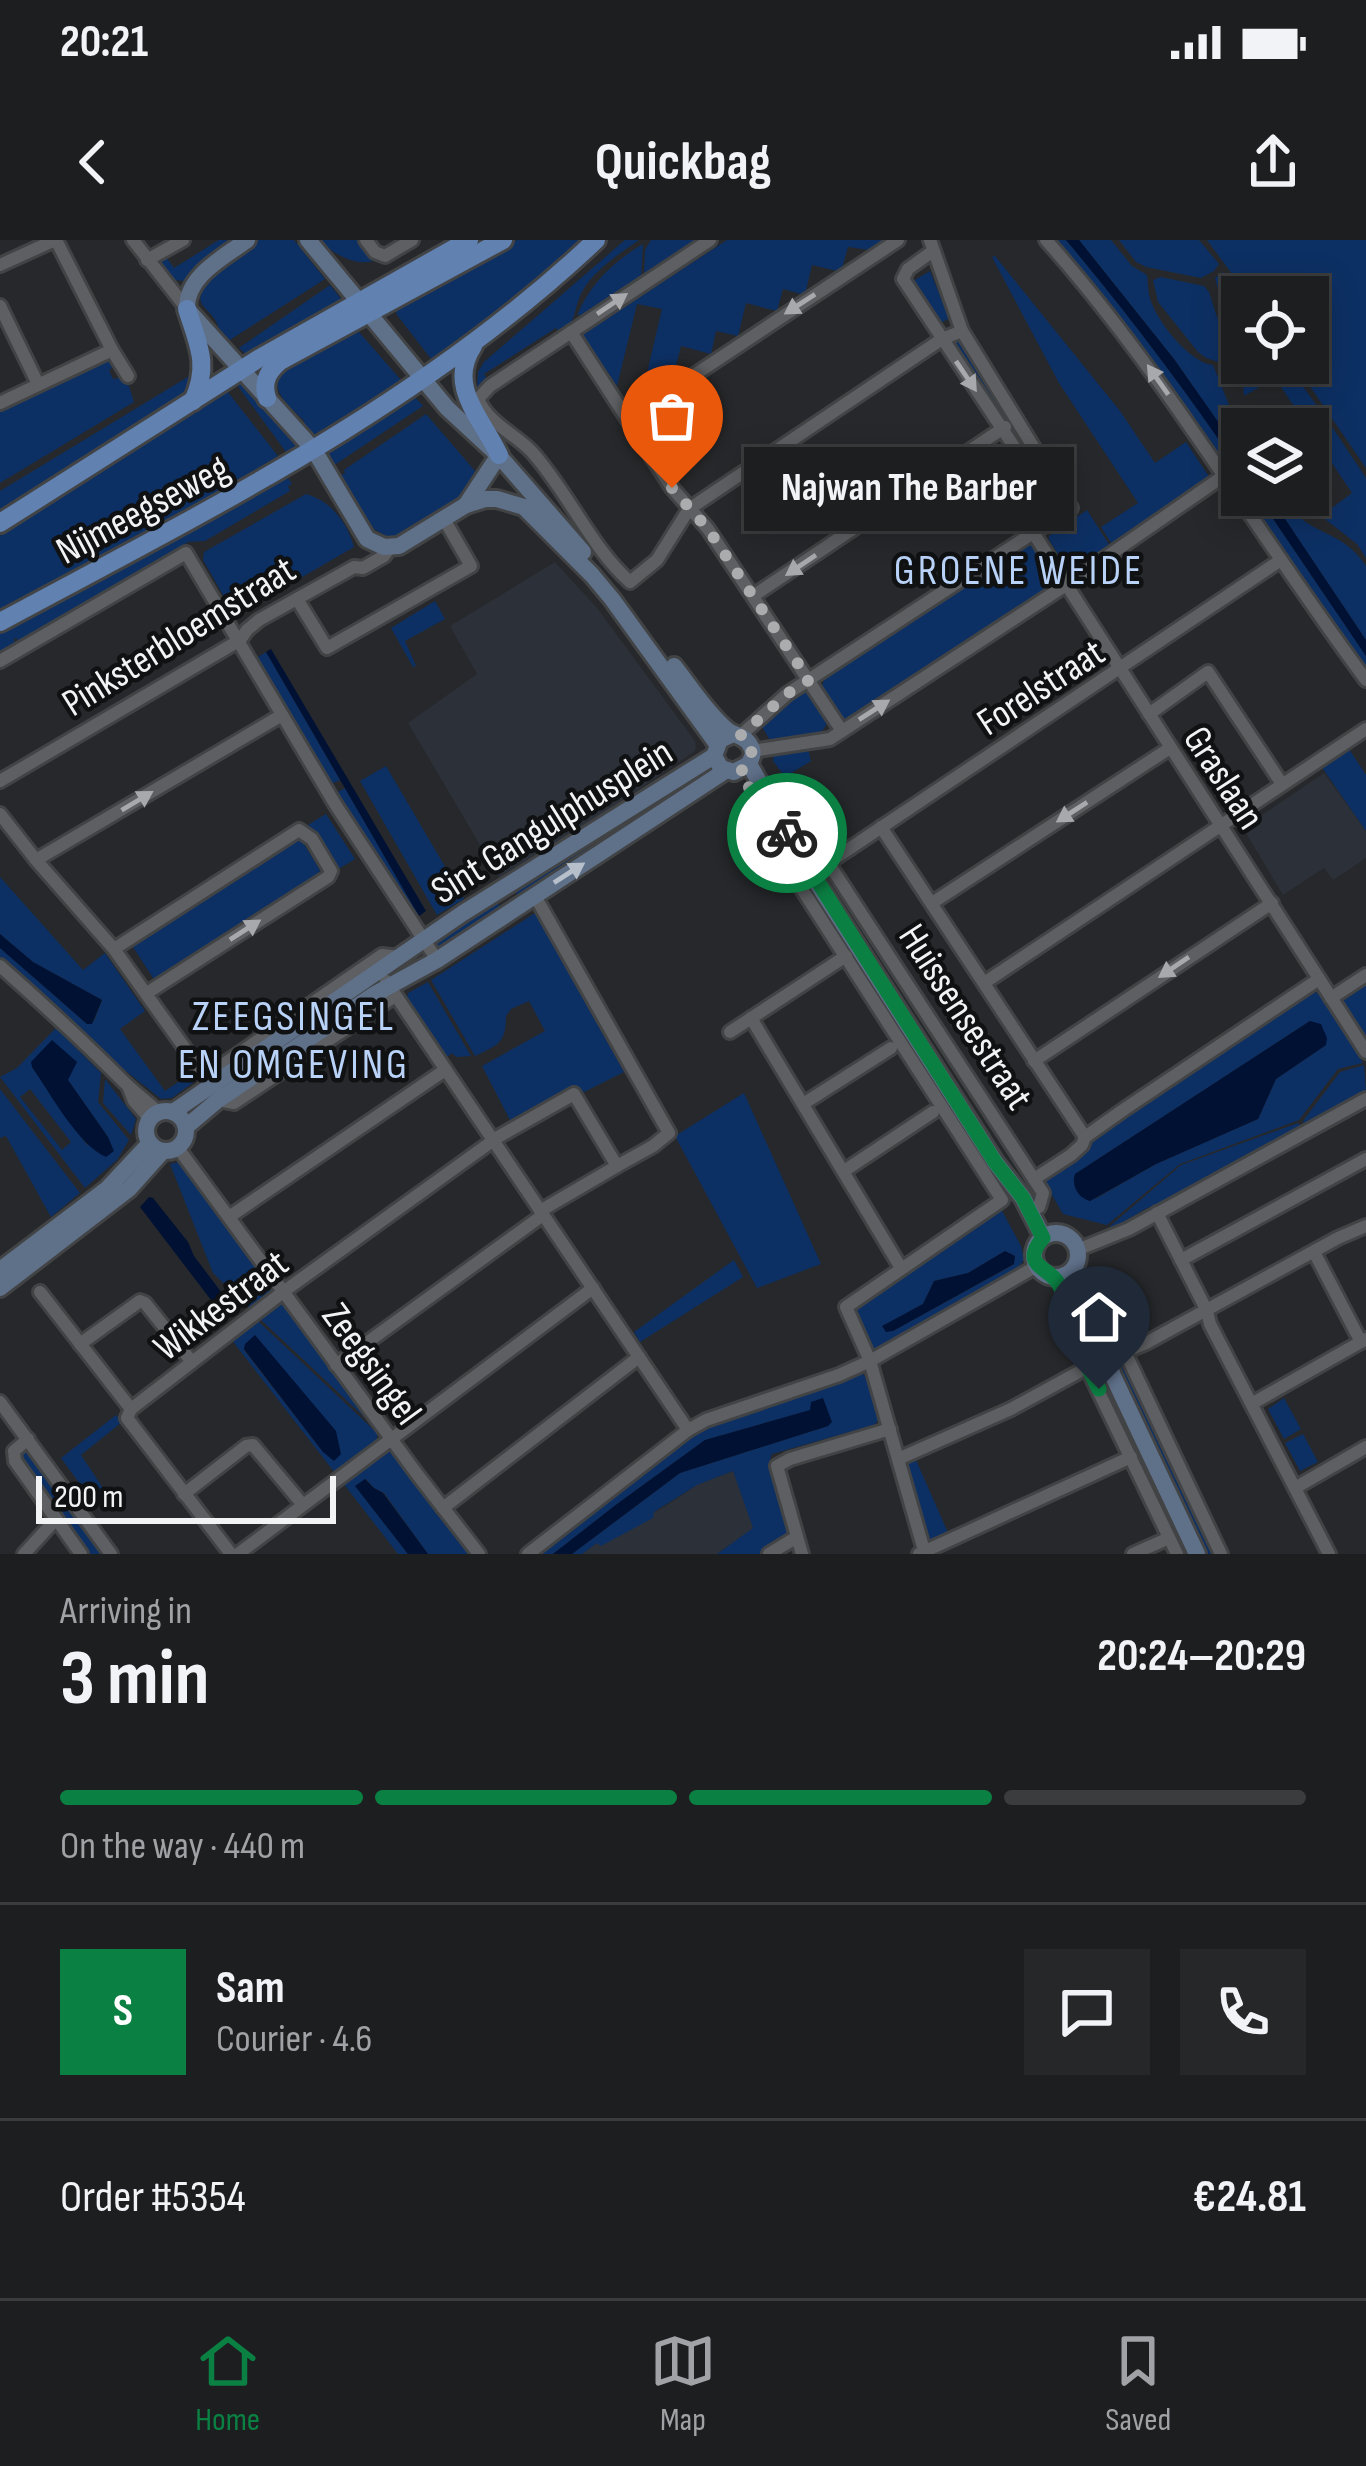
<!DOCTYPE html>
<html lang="en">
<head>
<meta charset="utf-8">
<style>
  body { margin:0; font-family:"Sofia Sans Condensed",sans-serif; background:#252729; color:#f1f3f6; height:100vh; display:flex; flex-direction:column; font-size:45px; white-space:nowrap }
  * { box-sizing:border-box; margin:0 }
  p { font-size:39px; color:#a0a2a5 }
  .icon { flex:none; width:66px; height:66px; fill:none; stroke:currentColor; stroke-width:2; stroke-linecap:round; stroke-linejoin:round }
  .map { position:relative; height:1314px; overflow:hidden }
  .sheet { display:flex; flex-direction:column; background:#1c1e20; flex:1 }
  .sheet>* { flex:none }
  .tools { position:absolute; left:1221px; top:36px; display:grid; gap:24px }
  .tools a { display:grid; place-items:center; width:108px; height:108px; border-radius:0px; background:#1c1e20; box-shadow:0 6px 30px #0003,0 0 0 3px #3a3c3e; font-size:60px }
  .scale { position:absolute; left:36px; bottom:30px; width:300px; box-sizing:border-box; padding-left:12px; border:6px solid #f2f3f5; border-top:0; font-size:33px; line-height:42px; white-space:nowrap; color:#f2f3f5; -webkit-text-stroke:9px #101112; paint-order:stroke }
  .pin { position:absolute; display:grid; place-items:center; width:102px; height:102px; color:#fff; margin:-123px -51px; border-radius:50% 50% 50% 0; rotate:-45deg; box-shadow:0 0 12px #0007 }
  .pin .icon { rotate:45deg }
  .courier { position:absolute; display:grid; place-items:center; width:120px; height:120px; margin:-60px; border:9px solid #0b8043; border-radius:50%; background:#fff; color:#222; box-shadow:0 3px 15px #0007 }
  .bubble { position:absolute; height:84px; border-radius:0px; background:#1c1e20; box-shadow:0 6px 30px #0003,0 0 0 3px #3a3c3e; font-size:39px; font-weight:700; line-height:84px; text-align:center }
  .headline em { font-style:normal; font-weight:700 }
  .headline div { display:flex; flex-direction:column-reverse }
  .headline { display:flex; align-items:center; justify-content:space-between; height:204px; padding:0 60px }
  h1 { font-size:78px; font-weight:700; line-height:90px }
  .bar { display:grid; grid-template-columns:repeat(4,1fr); gap:18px 12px; align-content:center; height:144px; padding:0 60px }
  .bar i { height:15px; border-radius:9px; background:#3a3c3e }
  .bar .selected { background:#0b8043 }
  .bar p { grid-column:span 4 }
  .line { display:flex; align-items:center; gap:30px; padding:0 60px; border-top:3px solid #3a3c3e }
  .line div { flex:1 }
  .round { display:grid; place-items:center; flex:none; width:126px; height:126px; border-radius:0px; background:#252729 }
  .status { display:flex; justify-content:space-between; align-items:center; height:84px; padding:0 60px; background:#1c1e20; direction:ltr }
  .status svg { height:33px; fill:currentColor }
  header { display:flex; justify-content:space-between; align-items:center; height:156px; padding:0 60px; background:#1c1e20; font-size:54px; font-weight:700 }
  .dock { display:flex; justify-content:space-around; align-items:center; height:168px; border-top:3px solid #3a3c3e; background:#1c1e20; font-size:33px; color:#a0a2a5 }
  .dock a { display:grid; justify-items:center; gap:6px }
  .dock .selected { color:#0b8043 }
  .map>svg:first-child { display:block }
</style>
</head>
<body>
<div class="status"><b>20:21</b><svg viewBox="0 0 49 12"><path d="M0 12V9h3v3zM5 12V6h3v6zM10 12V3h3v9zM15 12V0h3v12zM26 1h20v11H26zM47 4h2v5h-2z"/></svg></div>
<header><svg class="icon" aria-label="back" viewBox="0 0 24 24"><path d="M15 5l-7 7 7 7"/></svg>Quickbag<svg class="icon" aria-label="share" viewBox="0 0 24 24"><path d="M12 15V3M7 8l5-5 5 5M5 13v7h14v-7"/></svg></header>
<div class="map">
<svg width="1366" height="1314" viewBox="0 0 1366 1314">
  <rect width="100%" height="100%" fill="#26282b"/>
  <g fill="#2c3139">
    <polygon points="555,322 597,368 695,501 696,507 694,512 584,586 499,637 408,483 477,434 450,386"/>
    <polygon points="1324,533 1366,591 1366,618 1333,640 1324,628 1283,655 1243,588"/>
    <polygon points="733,1231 754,1288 717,1314 582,1314 597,1303 666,1266 697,1245"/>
  </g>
  <g fill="#0d3064" fill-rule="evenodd">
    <polygon points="219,0 237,0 186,41 173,40 155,19 164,14 174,28"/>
    <path d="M259 0H294L325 39 222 105C220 99 220 92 218 86 212 67 191 68 205 44Z"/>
    <path d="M318 0H358L378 19C358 29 334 14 318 0Z"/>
    <polygon points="517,0 586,0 435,124 397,75 395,67"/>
    <path d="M625 0H639C620 13 593 31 582 52 574 67 576 84 561 94L556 88 484 134 488 141 477 150 478 132 484 122Z"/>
    <polygon points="651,0 698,0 644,34 645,10"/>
    <polygon points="727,0 885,0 870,10 848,7 841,32 812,25 805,55 783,49 777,71 746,63 738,96 716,91 711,114 681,106 672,141 647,133 662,69 637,64 617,146 582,95"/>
    <path d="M1054 0H1066C1129 75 1187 152 1242 233V252L1129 91Z"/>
    <path d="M1079 0H1111L1132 26 1147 35C1148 45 1148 55 1152 64 1160 85 1191 123 1213 125L1242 197V216L1174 119Z"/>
    <polygon points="1119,0 1199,0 1219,24 1214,31 1201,38 1146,27 1136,22"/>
    <polygon points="1207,0 1366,0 1366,228 1294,123 1308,123 1308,57 1249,57"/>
    <path d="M643 4 641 38 583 75H577C591 43 613 22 643 4Z"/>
    <polygon points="995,16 1120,171 1155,223 1186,202 1210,238 1111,303 1101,287 1138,263 1059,143 992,17"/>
    <polygon points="930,31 949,78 941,83 913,41"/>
    <polygon points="1223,32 1242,60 1242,123 1286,123 1320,170 1319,176 1324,175 1366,238 1366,318 1357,304 1321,276 1352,253 1275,138 1244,156 1242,134 1215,38"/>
    <polygon points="1161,37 1204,46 1209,52 1233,127 1206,118 1198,112 1158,62 1153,40"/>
    <polygon points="330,45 342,60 342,64 249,117 239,108"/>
    <path d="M354 90 359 92 400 139V143L312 196 304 190V181C291 167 270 153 280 133Z"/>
    <polygon points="958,98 1007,172 1005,180 1001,182 952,105 953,100"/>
    <polygon points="108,119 112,128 109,130 113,139 126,137 134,162 0,243 0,170"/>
    <polygon points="196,132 184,157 0,275 0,251"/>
    <polygon points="243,142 302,202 286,212 237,145"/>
    <polygon points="227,151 278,216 184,273 0,375 0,296 76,245"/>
    <polygon points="412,154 423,166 330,228 323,214 325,210"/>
    <polygon points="426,174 481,238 461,261 456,260 404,290 402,295 388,297 374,289 340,236 345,233 344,230"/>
    <polygon points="288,238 292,244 288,246 290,251 205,301 188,302 19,401 16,398 14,399 15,404 0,412 0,389 75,349 88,346 186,288 218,276"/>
    <path d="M306 254C331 261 347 282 354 307L235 376 203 320 204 312Z"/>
    <polygon points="1244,255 1257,255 1366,416 1366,435"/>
    <path d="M1269 255H1279C1285 263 1291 272 1300 278 1327 298 1345 295 1366 326V400Z"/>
    <polygon points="1087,270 1110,306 1068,330 1049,300 1049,296"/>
    <polygon points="1023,305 1032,306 1054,337 1054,345 849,480 843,478 822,446 826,435"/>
    <polygon points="435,361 445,379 405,401 416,426 413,427 391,388"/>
    <polygon points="266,412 340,540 329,545 255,419"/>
    <path d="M806 449 828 480C822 503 792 500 771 502L761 485 789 459Z"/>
    <polygon points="774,509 783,509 785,512 808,509 811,521 785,537 773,521"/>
    <polygon points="1349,509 1366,535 1366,591 1321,526"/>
    <polygon points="386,526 464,659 437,675 360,541"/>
    <polygon points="345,548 419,676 414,679 334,554"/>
    <polygon points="326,574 355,619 337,630 308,585"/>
    <polygon points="291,598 300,598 320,630 316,638 157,744 131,704"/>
    <polygon points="585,601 593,614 522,657 514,652 517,646"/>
    <polygon points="0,637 83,730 105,713 145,771 120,789 165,851 189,835 194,842 172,858 161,859 112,820 62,770 0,718 0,708 87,784 94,781 102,760 33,722 0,694"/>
    <polygon points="496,660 502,670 437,713 431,698"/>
    <path d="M535 673 624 832 582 853 575 846 510 880 482 826 545 791 529 761 511 769 506 776C506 803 498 805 475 816L431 740Z"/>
    <polygon points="428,742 471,816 456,817 452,813 447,817 407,758 408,753"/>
    <polygon points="1366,745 1366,799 1343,761"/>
    <path d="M1314 752 1320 754 1363 823 1338 829 1299 880 1180 924 1107 985 1063 974 1045 943 1046 938 1089 901ZM1310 781 1321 785 1326 805 1276 839 1258 879 1156 924 1095 959 1075 934Z"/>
    <path d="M56 788 101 833 98 862 129 900 117 920 85 948 0 837 17 828ZM32 822 68 840 108 897 87 905 32 827ZM30 849 71 902 62 910 20 857Z"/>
    <polygon points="1364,825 1366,851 1305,885 1303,881 1340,832"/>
    <polygon points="105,839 136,879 131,895 103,863"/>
    <polygon points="0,849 80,953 51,977 6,896 0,898"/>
    <polygon points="744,853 821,1024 757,1048 675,896"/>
    <polygon points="1298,883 1302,886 1265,905 1264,910 1259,909 1168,958 1165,963 1147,968 1113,988 1109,987 1181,925"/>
    <polygon points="180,922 273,1044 269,1054 250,1069 213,1033 170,924"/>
    <path d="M1000 967 1021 1006 1024 1020 1015 1031 1016 1034 876 1112 867 1108 854 1075V1067ZM1005 1011 1015 1016 1013 1025 893 1091 882 1087 923 1064 934 1041 968 1033Z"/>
    <polygon points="734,1020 743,1037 640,1102 634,1092"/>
    <polygon points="282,1064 288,1065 376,1188 260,1079"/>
    <polygon points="1072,1078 1102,1125 1193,1314 1182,1313 1165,1279 1166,1274 1146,1231 1142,1229"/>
    <path d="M257 1080 377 1193V1199L335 1233 231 1099ZM245 1104 334 1220 323 1212 244 1110Z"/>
    <polygon points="1112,1113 1120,1114 1124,1120 1123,1124 1213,1314 1208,1314"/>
    <polygon points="862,1133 867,1139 878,1181 874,1185 772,1214 768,1225 790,1298 762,1314 717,1314 753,1288 733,1231 697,1245 654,1272 653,1278 601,1306 597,1303 582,1314 572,1314 680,1233 828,1186 811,1170 705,1200 617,1264 553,1314 539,1314 686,1199 703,1190"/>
    <polygon points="1284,1158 1301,1189 1284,1199 1268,1169"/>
    <polygon points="116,1175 122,1182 81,1215 105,1251 94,1263 61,1218"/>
    <polygon points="1303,1194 1318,1222 1300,1231 1285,1203"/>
    <polygon points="28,1207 35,1218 102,1314 88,1314 20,1216 21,1212"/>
    <polygon points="384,1211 396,1212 475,1314 428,1314 384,1253 374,1248 366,1239 356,1247 408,1314 398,1314 343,1243"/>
    <polygon points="916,1220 949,1295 933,1301 926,1297 905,1224"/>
  </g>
  <g fill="#001134">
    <path d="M1066 0H1079L1174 119 1242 216V233C1187 152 1129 75 1066 0Z"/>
    <polygon points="1257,255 1269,255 1366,400 1366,416"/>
    <polygon points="271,409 426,671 419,676 266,412"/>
    <polygon points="0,694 33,722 102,760 92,784 87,784 0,708"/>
    <path d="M1310 781 1321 784 1327 798 1326 805 1276 839 1258 879 1156 924 1090 961C1078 958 1071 945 1075 934Z"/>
    <path d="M52 800 77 822 68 840 108 897 114 911 106 917C78 905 50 853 32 827L31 822Z"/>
    <polygon points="149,957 153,958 188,1002 194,1016 228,1061 230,1072 224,1077 140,967"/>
    <polygon points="1005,1011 1015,1016 1014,1024 893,1091 886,1092 882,1086 923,1064 934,1041 968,1033"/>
    <polygon points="255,1095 336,1191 341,1214 334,1221 323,1212 244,1109 245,1104"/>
    <polygon points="823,1158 832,1182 828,1186 680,1233 572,1314 553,1314 617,1264 705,1200 810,1170 811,1162"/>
    <polygon points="365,1239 374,1248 383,1253 428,1314 408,1314 355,1246"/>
  </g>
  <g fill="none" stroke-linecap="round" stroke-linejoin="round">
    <g stroke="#414345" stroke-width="18">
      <g id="street">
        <polyline points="56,0 112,110 128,136"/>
        <polyline points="133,0 187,69"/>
        <polyline points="366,0 375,12 385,16 412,0"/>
        <path d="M710 0 490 146 478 159C488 183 515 194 532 212 568 252 590 306 630 342L657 320 689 269 942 99 962 91"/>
        <path d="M1046 0C1167 136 1257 294 1366 440"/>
        <polyline points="933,11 908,29 903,39 1048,258 1062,253"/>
        <polyline points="147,20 183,0"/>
        <polyline points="0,25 55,0"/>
        <polyline points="0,66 38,144"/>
        <polyline points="571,92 672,248 708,289 842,491"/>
        <polyline points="0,163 112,110"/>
        <polyline points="628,179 898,0"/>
        <polyline points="1034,294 1366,812"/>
        <polyline points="753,356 1005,187"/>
        <polyline points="297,359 327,408 471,326 444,279"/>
        <polyline points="0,421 186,313 335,564 437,720"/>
        <polyline points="1149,474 1208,432 1282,544"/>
        <polyline points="740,496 787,454 1071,268 962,91 930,0"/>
        <polyline points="752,511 830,499 1066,345 1225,235"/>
        <polyline points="0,541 240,400 247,390 259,380 354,327 363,328 384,316 390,308"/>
        <polyline points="763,569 760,584 1002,960 846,1067 870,1121 925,1314"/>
        <polyline points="0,574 36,620 114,709 211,845"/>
        <polyline points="881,587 1085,897"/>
        <polyline points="36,620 282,475"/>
        <polyline points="535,656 669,893 653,906 617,926"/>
        <polyline points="932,663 1170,508"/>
        <polyline points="114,709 299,590 312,599 331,631 328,637 147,753"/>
        <path d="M0 726C43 764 84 802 124 842 135 853 147 861 159 873"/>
        <polyline points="386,741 688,1190"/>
        <polyline points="984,743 1366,489"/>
        <polyline points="1331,758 1366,735"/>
        <polyline points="751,778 901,1028"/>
        <polyline points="730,792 846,716"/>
        <polyline points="1034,821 1272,663"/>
        <polyline points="205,837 382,715 399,717"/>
        <polyline points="129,848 134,861 150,879"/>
        <polyline points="218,860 234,863 395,756"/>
        <polyline points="803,864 891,808"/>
        <polyline points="178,908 417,1234 479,1314"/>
        <polyline points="844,931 933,872"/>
        <polyline points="1034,939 1071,915 1082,905 1085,897 1126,868 1319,739"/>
        <polyline points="1039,967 1043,953 831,627 831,621 1281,320"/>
        <polyline points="1157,973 1207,1071 1210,1084 1329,1314"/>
        <polyline points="229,977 445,830"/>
        <polyline points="1077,1010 1129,989 1366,859"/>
        <polyline points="1314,1012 1361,1102"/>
        <polyline points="1181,1020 1366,919"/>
        <polyline points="40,1052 131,1169"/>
        <polyline points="1071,1070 1065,1082 1177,1314"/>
        <polyline points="80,1104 140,1061 145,1063 192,1122"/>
        <polyline points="1101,1108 1125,1112 1146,1103 1338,998 1366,986"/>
        <polyline points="1125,1112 1221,1314"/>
        <polyline points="336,1125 543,975"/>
        <polyline points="0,1162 111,1314"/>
        <polyline points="1253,1163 1366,1099"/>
        <polyline points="28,1199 14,1211 15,1221 81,1314"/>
        <polyline points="898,1219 1011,1169 1088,1127"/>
        <polyline points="1295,1248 1366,1207"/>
        <polyline points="184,1254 246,1206 253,1205 303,1265"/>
        <polyline points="443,1268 639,1117"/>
        <polyline points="24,1314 56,1279"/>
        <polyline points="231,1314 127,1178 131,1169 283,1052 498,897 574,854 617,926 540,971"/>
        <polyline points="238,1314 593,1048"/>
        <polyline points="528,1314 688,1190 706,1180 839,1135 870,1121 1037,1026"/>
        <polyline points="769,1314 797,1297"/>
        <polyline points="802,1314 777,1226 790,1219 890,1189"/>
        <polyline points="919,1314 1131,1217"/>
        <polyline points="1133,1314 1169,1298"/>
      </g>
    </g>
    <g stroke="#414345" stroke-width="22">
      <g id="secondary">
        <path d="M247 0C223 18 186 36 187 69L314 210 367 299 384 307 399 306 466 265 485 259H497L524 267 592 335 612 359 717 504"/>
        <polyline points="308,0 447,168 501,218 583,312"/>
        <polyline points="466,265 499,215"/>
        <path d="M674 426C690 446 706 472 726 489 733 496 745 495 750 505 755 514 752 516 749 524L734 532 721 528 714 516 720 500 731 495"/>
        <polyline points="749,524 819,646 995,922 1023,958 1043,997"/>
        <circle cx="166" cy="891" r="20"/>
        <polyline points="173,872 463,673 714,516"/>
        <polyline points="186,887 218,860 375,754 437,720 725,531"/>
        <circle cx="1056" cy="1015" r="22"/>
        <polyline points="0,1030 107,949 150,903"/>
        <polyline points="1065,1035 1107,1118 1113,1136 1197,1314"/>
        <polyline points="0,1048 129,949 163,911"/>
      </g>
    </g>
    <g stroke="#414345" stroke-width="24">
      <g id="primary">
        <path d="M187 69C198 104 210 125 193 161"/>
        <path d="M473 106C446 147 483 179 499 215"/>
        <path d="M267 158C262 142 268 131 280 121L503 0"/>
        <polyline points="0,283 258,119 469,0"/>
        <path d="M0 382C208 270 423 164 596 0"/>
      </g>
    </g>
    <use href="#street" stroke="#5d5f62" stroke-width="12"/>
    <use href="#secondary" stroke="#5f7089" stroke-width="16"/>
    <use href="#primary" stroke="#6181b1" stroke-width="18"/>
  </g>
  <defs><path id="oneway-solid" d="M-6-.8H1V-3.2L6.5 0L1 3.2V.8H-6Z" transform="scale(3)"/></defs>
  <g fill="#a8a9ac">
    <use href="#oneway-solid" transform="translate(612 64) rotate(-34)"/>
    <use href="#oneway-solid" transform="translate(800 64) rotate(147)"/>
    <use href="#oneway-solid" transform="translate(966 136) rotate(56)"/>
    <use href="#oneway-solid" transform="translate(1158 140) rotate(-125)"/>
    <use href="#oneway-solid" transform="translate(801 325) rotate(146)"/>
    <use href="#oneway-solid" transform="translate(874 470) rotate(-33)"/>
    <use href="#oneway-solid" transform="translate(137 561) rotate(-31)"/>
    <use href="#oneway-solid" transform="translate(1072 572) rotate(147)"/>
    <use href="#oneway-solid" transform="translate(245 690) rotate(-33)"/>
    <use href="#oneway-solid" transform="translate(1174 727) rotate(146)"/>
  </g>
  <use fill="#b7bfca" href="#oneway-solid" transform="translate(569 633) rotate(-33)"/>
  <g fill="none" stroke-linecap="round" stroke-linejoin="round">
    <path stroke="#abacae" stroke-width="12" stroke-dasharray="0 21.6" d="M672 248 708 289 809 440 787 454 740 496C756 506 755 523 739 532L769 578 787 593"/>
    <path stroke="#0b8043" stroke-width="15" d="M787 593 995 922 1023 958 1043 998C1022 1023 1042 1025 1056 1040 1062 1048 1067 1062 1071 1070L1065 1082 1099 1149"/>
  </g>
  <g text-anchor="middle" stroke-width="9" stroke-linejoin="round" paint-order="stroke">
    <g font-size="39" fill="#f2f3f5" stroke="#101112">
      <text transform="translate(142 268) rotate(-28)" y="14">Nijmeegseweg</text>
      <text transform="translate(178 395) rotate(-32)" y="14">Pinksterbloemstraat</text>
      <text transform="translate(1040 446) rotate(-33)" y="14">Forelstraat</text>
      <text transform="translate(1225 537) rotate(57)" y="14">Graslaan</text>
      <text transform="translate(551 580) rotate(-32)" y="14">Sint Gangulphusplein</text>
      <text transform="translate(967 776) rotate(57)" y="14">Huissensestraat</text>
      <text transform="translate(220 1064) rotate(-37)" y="14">Wikkestraat</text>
      <text transform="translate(373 1123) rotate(54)" y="14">Zeegsingel</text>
    </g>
    <g font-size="42" letter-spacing="3" fill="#b9d2f8" stroke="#101112">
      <text x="1019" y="344">GROENE WEIDE</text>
      <text x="294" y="790">ZEEGSINGEL<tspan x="294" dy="48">EN OMGEVING</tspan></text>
    </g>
  </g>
</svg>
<div class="tools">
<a><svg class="icon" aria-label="locate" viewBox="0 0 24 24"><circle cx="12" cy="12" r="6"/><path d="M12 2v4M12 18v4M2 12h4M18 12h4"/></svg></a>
<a><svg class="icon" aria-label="layers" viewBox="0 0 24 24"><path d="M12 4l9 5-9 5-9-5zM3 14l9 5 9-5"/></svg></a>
</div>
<div class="scale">200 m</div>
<div class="pin" style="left:672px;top:248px;background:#ea580c"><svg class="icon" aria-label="bag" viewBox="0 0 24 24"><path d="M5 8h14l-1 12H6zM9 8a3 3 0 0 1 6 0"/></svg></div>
<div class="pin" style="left:1099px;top:1149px;background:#1f2937"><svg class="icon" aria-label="home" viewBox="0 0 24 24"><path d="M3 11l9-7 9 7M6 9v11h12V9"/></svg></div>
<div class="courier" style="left:787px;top:593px"><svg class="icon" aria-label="bike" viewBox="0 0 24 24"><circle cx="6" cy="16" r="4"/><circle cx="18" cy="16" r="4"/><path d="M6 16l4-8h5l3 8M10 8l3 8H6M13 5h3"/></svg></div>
<div class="bubble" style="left:744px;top:207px;width:330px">Najwan The Barber</div>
</div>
<section class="sheet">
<div class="headline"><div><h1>3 min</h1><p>Arriving in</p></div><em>20:24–20:29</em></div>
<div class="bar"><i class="selected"></i><i class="selected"></i><i class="selected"></i><i></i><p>On the way · 440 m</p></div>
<div class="line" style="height:216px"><b class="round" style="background:#0b8043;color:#fff">S</b><div><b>Sam</b><p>Courier · 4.6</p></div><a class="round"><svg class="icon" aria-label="chat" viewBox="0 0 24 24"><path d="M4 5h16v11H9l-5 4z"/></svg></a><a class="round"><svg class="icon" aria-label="phone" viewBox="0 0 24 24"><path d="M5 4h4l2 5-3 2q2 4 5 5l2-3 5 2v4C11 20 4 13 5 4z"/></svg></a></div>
<div class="line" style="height:156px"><div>Order #5354</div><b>€24.81</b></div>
</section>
<nav class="dock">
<a class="selected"><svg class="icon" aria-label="home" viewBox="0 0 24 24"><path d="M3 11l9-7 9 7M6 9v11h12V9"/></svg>Home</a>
<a><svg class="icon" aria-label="map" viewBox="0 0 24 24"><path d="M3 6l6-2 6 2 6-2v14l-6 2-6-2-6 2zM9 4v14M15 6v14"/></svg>Map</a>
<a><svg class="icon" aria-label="saved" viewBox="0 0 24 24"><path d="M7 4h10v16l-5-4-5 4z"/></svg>Saved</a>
</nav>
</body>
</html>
